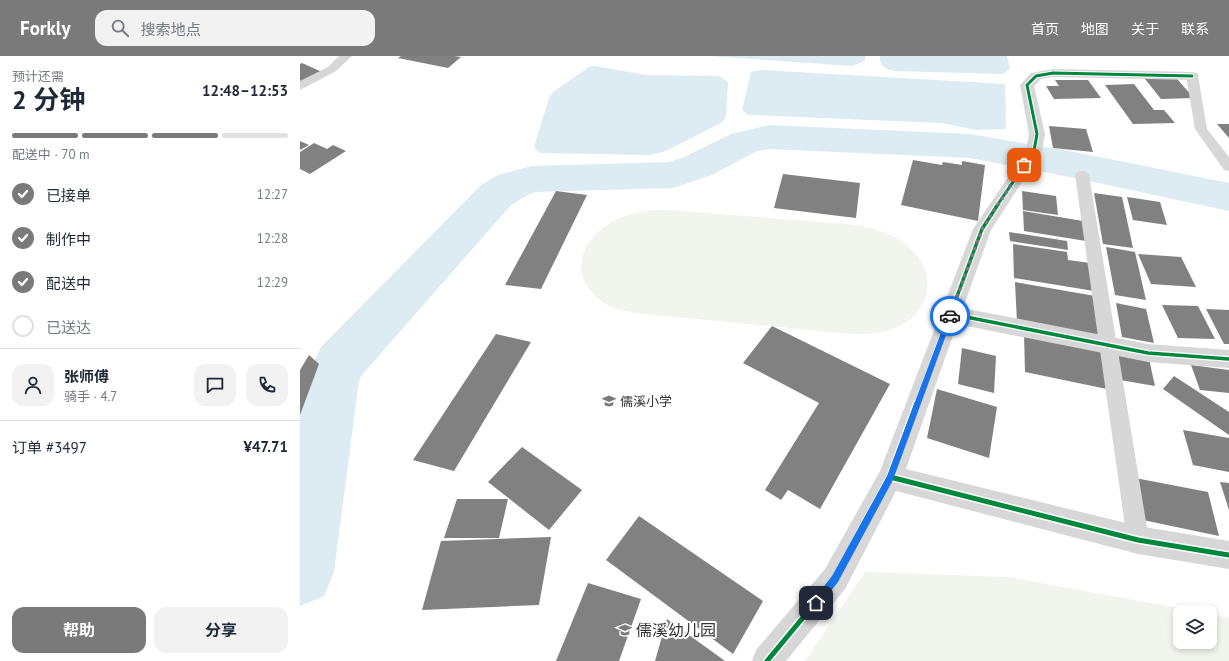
<!DOCTYPE html>
<html lang="zh">
<head>
<meta charset="utf-8">
<style>
  body { margin:0; font-family:"PT Sans","Noto Sans SC",sans-serif; background:#f2f2f3; color:#1f2937; height:100vh; display:flex; flex-direction:column; font-size:15px; white-space:nowrap }
  * { box-sizing:border-box; margin:0 }
  p { font-size:13px; color:#747a83 }
  .icon { flex:none; width:22px; height:22px; fill:none; stroke:currentColor; stroke-width:2; stroke-linecap:round; stroke-linejoin:round }
  .map { position:relative; flex:1; overflow:hidden }
  .details { display:flex; flex-direction:column; background:#fff; width:300px }
  .details>* { flex:none }
  .buttons { position:absolute; left:873px; top:549px; display:grid; gap:8px }
  .buttons a { display:grid; place-items:center; width:44px; height:44px; border-radius:8px; background:#fff; box-shadow:0 2px 6px #0003; font-size:20px }
  .pin { position:absolute; display:grid; place-items:center; width:34px; height:34px; color:#fff; margin:-17px; border-radius:8px; box-shadow:0 2px 6px #0006 }
  .courier { position:absolute; display:grid; place-items:center; width:40px; height:40px; margin:-20px; border:3px solid #1a73e8; border-radius:50%; background:#fff; color:#222; box-shadow:0 1px 5px #0007 }
  .head em { font-style:normal; font-weight:700 }
  .head div { display:flex; flex-direction:column-reverse }
  .head { display:flex; align-items:center; justify-content:space-between; height:68px; padding:0 12px }
  h1 { font-size:26px; font-weight:700; line-height:30px }
  .bar { display:grid; grid-template-columns:repeat(4,1fr); gap:6px 4px; align-content:center; height:48px; padding:0 12px }
  .bar i { height:5px; border-radius:3px; background:#e0e1e3 }
  .bar .on { background:#7a7a7a }
  .bar p { grid-column:span 4 }
  .line { display:flex; align-items:center; gap:10px; padding:0 12px; border-top:1px solid #e0e1e3 }
  .line div { flex:1 }
  .round { display:grid; place-items:center; flex:none; width:42px; height:42px; border-radius:12px; background:#f2f2f3 }
  ol { padding:0 12px; list-style:none }
  li { display:flex; align-items:center; gap:12px; height:44px }
  li p { margin-inline-start:auto }
  li .icon { padding:4px; border-radius:50%; background:#7a7a7a; color:#fff; stroke-width:4 }
  li:last-child { color:#747a83 }
  li i { width:22px; height:22px; border:2px solid #e0e1e3; border-radius:50% }
  .cta { display:flex; gap:8px; margin-top:auto; padding:8px 12px }
  .cta a { flex:1; height:46px; border-radius:12px; background:#7a7a7a; color:#fff; font-size:16px; font-weight:700; line-height:46px; text-align:center }
  .cta a+a { background:#f2f2f3; color:#1f2937 }
  header { display:flex; align-items:center; gap:24px; box-sizing:border-box; height:56px; padding:0 20px; background:#7a7a7a; color:#fff }
  header strong { font-size:19px }
  nav { display:flex; gap:22px; margin-inline-start:auto; font-size:14px }
  .search { width:280px; height:36px; background:#f2f2f3; display:flex; align-items:center; gap:10px; box-sizing:border-box; padding:0 14px; border-radius:12px; color:#747a83; font-size:15px }
  main { display:flex; flex:1; min-height:0 }
  .map>svg:first-child { display:block }
</style>
</head>
<body>
<header>
<strong>Forkly</strong>
<div class="search"><svg class="icon" aria-label="search" viewBox="0 0 24 24"><circle cx="10" cy="10" r="6"/><path d="M15 15l6 6"/></svg>搜索地点</div>
<nav><a>首页</a><a>地图</a><a>关于</a><a>联系</a></nav>
</header>
<main>
<section class="details">
<div class="head"><div><h1>2 分钟</h1><p>预计还需</p></div><em>12:48–12:53</em></div>
<div class="bar"><i class="on"></i><i class="on"></i><i class="on"></i><i></i><p>配送中 · 70 m</p></div>
<ol>
<li><svg class="icon" aria-label="check" viewBox="0 0 24 24"><path d="M5 12l5 5 9-10"/></svg>已接单<p>12:27</p></li>
<li><svg class="icon" aria-label="check" viewBox="0 0 24 24"><path d="M5 12l5 5 9-10"/></svg>制作中<p>12:28</p></li>
<li><svg class="icon" aria-label="check" viewBox="0 0 24 24"><path d="M5 12l5 5 9-10"/></svg>配送中<p>12:29</p></li>
<li><i></i>已送达</li>
</ol>
<div class="line" style="height:72px"><a class="round"><svg class="icon" aria-label="person" viewBox="0 0 24 24"><circle cx="12" cy="8" r="4"/><path d="M4 21q1-7 8-7t8 7"/></svg></a><div><b>张师傅</b><p>骑手 · 4.7</p></div><a class="round"><svg class="icon" aria-label="chat" viewBox="0 0 24 24"><path d="M4 5h16v11H9l-5 4z"/></svg></a><a class="round"><svg class="icon" aria-label="phone" viewBox="0 0 24 24"><path d="M5 4h4l2 5-3 2q2 4 5 5l2-3 5 2v4C11 20 4 13 5 4z"/></svg></a></div>
<div class="line" style="height:52px"><div>订单 #3497</div><b>¥47.71</b></div>
<div class="cta"><a>帮助</a><a>分享</a></div>
</section>
<div class="map">
<svg width="929" height="605" viewBox="0 0 929 605">
  <rect width="100%" height="100%" fill="#fff"/>
  <g fill="#f1f5ed">
    <path d="M351 154H368L557 169C574 172 590 177 605 188 640 214 633 259 592 273 579 278 566 278 552 278L334 257C322 254 309 252 300 244 272 223 277 192 303 172 316 161 334 157 351 154Z"/>
    <polygon points="565,516 708,521 900,556 880,556 880,586 910,586 910,558 929,562 929,605 505,605"/>
  </g>
  <g fill="#ddebf3">
    <polygon points="409,0 565,0 565,5 552,10"/>
    <path d="M580 0H707L710 13 702 18 592 15C584 12 579 9 580 0Z"/>
    <polygon points="295,10 346,19 419,20 428,26 426,61 421,67 366,95 350,99 240,97 234,91 249,42 253,36 289,11"/>
    <polygon points="462,14 705,28 706,73 676,74 642,67 449,59 442,54 451,16"/>
  </g>
  <g fill="none" stroke-linecap="round" stroke-linejoin="round">
    <polygon fill="#ddebf3" fill-rule="evenodd" points="469,69 670,78 775,96 929,127 929,155 775,122 670,102 469,93 457,95 412,119 373,132 235,136 228,139 211,149 61,320 59,325 34,516 24,540 0,550 0,349 5,325 21,291 181,129 198,119 232,110 369,106 384,101 431,78"/>
  </g>
  <g fill="#818181">
    <polygon points="101,0 154,0 161,1 148,12 98,2"/>
    <polygon points="2,7 22,16 0,27 0,8"/>
    <polygon points="845,23 877,23 894,42 861,43"/>
    <polygon points="755,24 788,24 801,42 754,43 746,30 759,30"/>
    <polygon points="834,28 854,54 864,54 875,67 833,68 805,29"/>
    <polygon points="917,68 929,68 929,82"/>
    <polygon points="749,70 786,73 793,96 753,92"/>
    <polygon points="0,85 9,89 0,94"/>
    <polygon points="14,87 27,93 33,89 46,95 10,118 0,113 0,96"/>
    <polygon points="613,104 642,109 643,106 662,109 662,105 685,109 678,165 601,149"/>
    <polygon points="483,118 560,127 556,162 474,152"/>
    <polygon points="256,135 287,139 241,233 205,229"/>
    <polygon points="722,135 756,140 758,159 723,154"/>
    <polygon points="794,137 822,141 833,192 803,188"/>
    <polygon points="827,141 860,146 867,169 833,164"/>
    <polygon points="723,155 783,165 786,185 724,175"/>
    <polygon points="709,176 767,185 768,194 710,185"/>
    <polygon points="713,188 767,196 768,204 790,207 794,235 714,222"/>
    <polygon points="806,191 835,196 846,244 815,239"/>
    <polygon points="838,198 881,201 896,231 851,228"/>
    <polygon points="715,226 795,240 801,283 717,267"/>
    <polygon points="816,247 846,253 854,287 822,281"/>
    <polygon points="862,249 898,250 915,283 878,282"/>
    <polygon points="906,253 929,254 929,288 924,288"/>
    <polygon points="472,270 590,328 520,453 488,434 481,444 465,434 519,347 443,307"/>
    <polygon points="196,278 231,286 154,415 113,404"/>
    <polygon points="724,278 802,293 807,333 725,316"/>
    <polygon points="662,292 696,300 694,337 658,328"/>
    <polygon points="814,298 849,303 855,330 820,324"/>
    <polygon points="9,299 19,308 0,359 0,314"/>
    <polygon points="891,309 929,314 929,337 900,334"/>
    <polygon points="874,320 929,356 929,379 863,333"/>
    <polygon points="637,333 697,351 689,402 627,382"/>
    <polygon points="883,374 929,382 929,416 893,409"/>
    <polygon points="222,391 282,434 249,474 188,426"/>
    <polygon points="835,422 908,436 919,480 843,464"/>
    <polygon points="920,426 929,427 929,454"/>
    <polygon points="157,443 208,443 199,482 144,482"/>
    <polygon points="339,460 463,545 433,598 306,504"/>
    <polygon points="251,481 239,549 122,554 141,485"/>
    <polygon points="288,527 341,543 319,605 256,605"/>
    <polygon points="367,563 425,605 355,605"/>
  </g>
  <g fill="none" stroke-linecap="round" stroke-linejoin="round">
    <g fill="#d7d7d7" fill-rule="evenodd">
      <polygon points="39,0 52,0 36,15 0,34 0,25 28,11"/>
      <polygon points="892,17 896,18 898,20 907,73 929,101 929,115 924,114 895,73 886,20 888,18"/>
      <polygon points="782,115 787,116 789,119 849,484 846,492 838,495 830,492 827,484 775,119 777,116"/>
    </g>
    <polygon fill="#d7d7d7" fill-rule="evenodd" points="753,13 892,16 897,17 899,20 897,23 892,24 753,21 741,23 734,30 745,78 742,95 691,174 663,252 848,288 929,294 929,312 848,306 657,268 606,413 838,470 929,485 929,513 838,498 596,435 545,533 486,605 452,605 456,594 525,513 580,415 673,173 726,95 729,78 720,29 731,17"/>
    <g stroke="#fff" stroke-width="5">
      <polyline id="cycleway-far2" points="696,151 734,95 737,78 727,29 736,20 753,17 892,20"/>
    </g>
    <g stroke="#fff" stroke-width="6">
      <g id="cycleway-far1">
        <polyline points="651,258 848,297 929,303"/>
        <polyline points="617,348 682,173 697,150"/>
      </g>
    </g>
    <g stroke="#fff" stroke-width="8">
      <g id="cycleway">
        <polyline points="590,421 838,484 929,499"/>
        <polyline points="467,605 535,523 590,421 617,347"/>
      </g>
    </g>
    <use href="#cycleway-far2" stroke="#00873e" stroke-width="3"/>
    <use href="#cycleway-far1" stroke="#00873e" stroke-width="3.5"/>
    <use href="#cycleway" stroke="#00873e" stroke-width="5"/>
  </g>
  <polygon fill="#1a73e8" points="648,258 652,258 653,260 593,424 538,526 519,550 516,551 513,550 512,547 513,544 532,520 587,420"/>
  <g fill="none" stroke-linecap="round" stroke-linejoin="round">
    <polyline stroke="#7a7a7a" stroke-width="4" stroke-dasharray="0 7.2" points="650,260 682,173 724,109"/>
  </g>
  <defs>
    <g id="school-bare" transform="scale(1.08)"><path d="M0-5L7-2L0 1L-7-2ZM-4 1L0 2.5L4 1V4Q0 6-4 4Z" fill="#7a7a7a" stroke="#fff" stroke-width="2.5" paint-order="stroke"/></g>
  </defs>
  <g fill-rule="evenodd">
    <use href="#school-bare" x="309" y="345"/>
    <use href="#school-bare" x="325" y="574"/>
  </g>
  <g text-anchor="middle" stroke-width="4" stroke-linejoin="round" paint-order="stroke">
    <g font-size="13" fill="#333" stroke="#fff" text-anchor="start">
      <text x="320" y="350">儒溪小学</text>
    </g>
    <g font-size="16" fill="#333" stroke="#fff" text-anchor="start">
      <text x="336" y="580">儒溪幼儿园</text>
    </g>
  </g>
</svg>
<div class="buttons">
<a><svg class="icon" aria-label="layers" viewBox="0 0 24 24"><path d="M12 4l9 5-9 5-9-5zM3 14l9 5 9-5"/></svg></a>
</div>
<div class="pin" style="left:724px;top:109px;background:#ea580c"><svg class="icon" aria-label="bag" viewBox="0 0 24 24"><path d="M5 8h14l-1 12H6zM9 8a3 3 0 0 1 6 0"/></svg></div>
<div class="pin" style="left:516px;top:547px;background:#1f2937"><svg class="icon" aria-label="home" viewBox="0 0 24 24"><path d="M3 11l9-7 9 7M6 9v11h12V9"/></svg></div>
<div class="courier" style="left:650px;top:260px"><svg class="icon" aria-label="car" viewBox="0 0 24 24"><path d="M5 17H2v-5l4-1 3-4h7l3 4 3 1v5h-3M9 17h6M6 11h13"/><circle cx="7" cy="17" r="2"/><circle cx="17" cy="17" r="2"/></svg></div>
</div>
</main>
</body>
</html>
